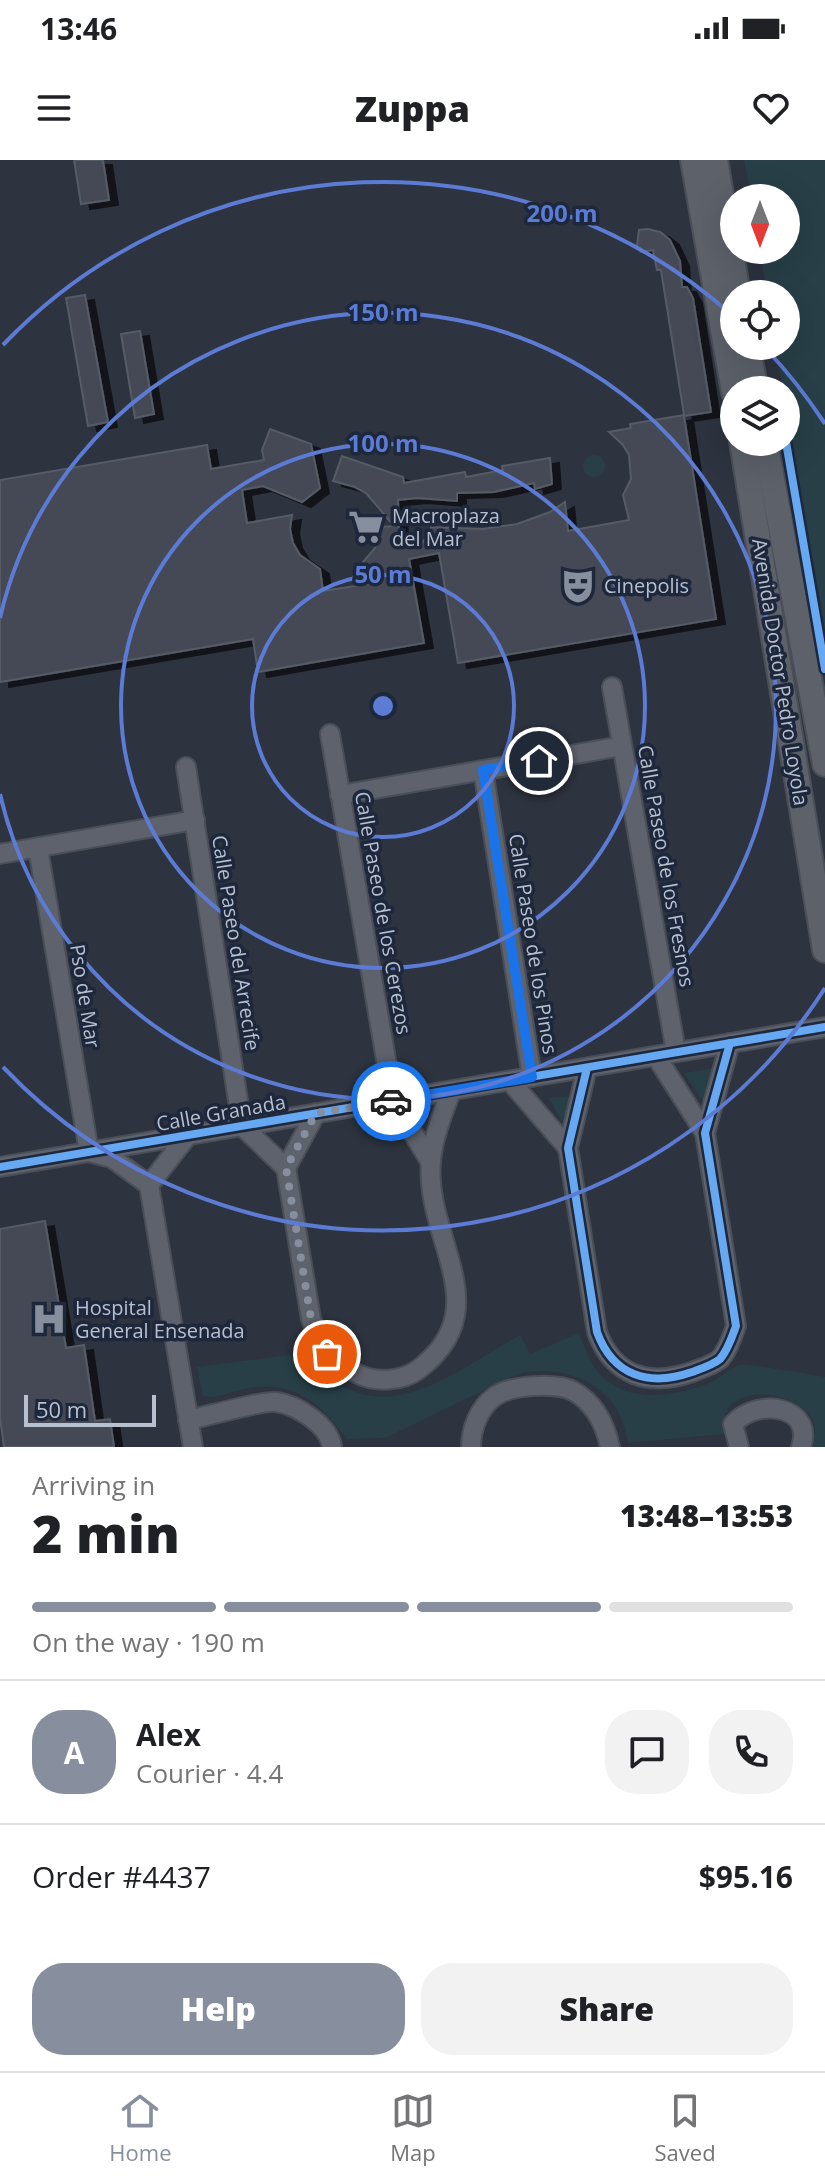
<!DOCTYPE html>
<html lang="en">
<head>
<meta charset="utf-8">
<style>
  body { margin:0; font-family:"Open Sans",sans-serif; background:#f2f2f2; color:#202124; height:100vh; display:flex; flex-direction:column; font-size:30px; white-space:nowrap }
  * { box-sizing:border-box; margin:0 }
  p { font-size:26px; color:#757577 }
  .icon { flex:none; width:44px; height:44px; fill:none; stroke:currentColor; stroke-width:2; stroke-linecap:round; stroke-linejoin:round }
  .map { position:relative; height:1287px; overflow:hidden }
  .panel { display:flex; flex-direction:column; background:#fff; flex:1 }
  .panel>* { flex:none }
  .needle { width:52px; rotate:180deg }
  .buttons { position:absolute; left:720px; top:24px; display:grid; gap:16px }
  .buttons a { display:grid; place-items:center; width:80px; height:80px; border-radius:50%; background:#fff; box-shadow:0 8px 32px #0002; font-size:40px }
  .scale { position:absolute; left:24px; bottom:20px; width:132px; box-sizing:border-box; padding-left:8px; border:4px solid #b8bfcf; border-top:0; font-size:22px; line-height:28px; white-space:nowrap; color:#b8bfcf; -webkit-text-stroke:6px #1e283c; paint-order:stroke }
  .pin { position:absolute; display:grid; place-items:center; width:68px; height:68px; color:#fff; margin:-34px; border:4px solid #fff; border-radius:50%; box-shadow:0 2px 8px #0007 }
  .courier { position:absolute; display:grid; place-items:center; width:80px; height:80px; margin:-40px; border:6px solid #1a73e8; border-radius:50%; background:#fff; color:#222; box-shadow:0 2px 10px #0007 }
  .overview em { font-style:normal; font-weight:800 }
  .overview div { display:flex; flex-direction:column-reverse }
  .overview { display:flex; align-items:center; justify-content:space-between; height:136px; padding:0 32px }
  h1 { font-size:52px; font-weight:800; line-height:60px }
  .bar { display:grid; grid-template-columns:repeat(4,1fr); gap:12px 8px; align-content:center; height:96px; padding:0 32px }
  .bar i { height:10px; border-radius:6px; background:#e0e0e0 }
  .bar .on { background:#878e9d }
  .bar p { grid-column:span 4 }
  .line { display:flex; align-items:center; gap:20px; padding:0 32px; border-top:2px solid #e0e0e0 }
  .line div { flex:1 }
  .round { display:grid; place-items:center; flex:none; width:84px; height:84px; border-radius:32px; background:#f2f2f2 }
  .cta { display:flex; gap:16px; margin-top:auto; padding:16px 32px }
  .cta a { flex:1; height:92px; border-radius:32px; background:#878e9d; color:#fff; font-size:32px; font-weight:800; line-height:92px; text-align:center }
  .cta a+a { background:#f2f2f2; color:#202124 }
  .status { display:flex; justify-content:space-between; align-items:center; height:56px; padding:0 40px; background:#fff; direction:ltr }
  .status svg { height:22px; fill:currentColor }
  header { display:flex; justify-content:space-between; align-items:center; height:104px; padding:0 32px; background:#fff; font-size:36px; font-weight:800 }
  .dock { display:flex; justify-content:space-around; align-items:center; height:112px; border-top:2px solid #e0e0e0; background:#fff; font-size:22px; color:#757577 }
  .dock a { display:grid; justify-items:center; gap:4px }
  .dock .on { color:#878e9d }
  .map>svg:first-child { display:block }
</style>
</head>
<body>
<div class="status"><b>13:46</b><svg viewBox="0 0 49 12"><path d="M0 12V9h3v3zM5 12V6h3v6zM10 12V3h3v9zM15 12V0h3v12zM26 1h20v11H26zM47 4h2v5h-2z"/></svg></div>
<header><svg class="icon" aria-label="menu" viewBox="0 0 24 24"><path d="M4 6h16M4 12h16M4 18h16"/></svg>Zuppa<svg class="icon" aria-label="heart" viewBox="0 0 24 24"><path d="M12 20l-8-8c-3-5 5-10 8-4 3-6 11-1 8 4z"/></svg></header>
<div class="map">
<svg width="825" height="1287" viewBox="0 0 825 1287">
  <defs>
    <filter id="shadow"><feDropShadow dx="9" dy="5" stdDeviation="0" flood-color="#0009"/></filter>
  </defs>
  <rect width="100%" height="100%" fill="#2d333f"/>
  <g fill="#283f47">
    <polygon points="744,0 825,0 825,476 786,246 786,230 783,230 776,186 786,186 786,134 767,134 760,90 786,90 786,38 751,38"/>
    <circle cx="594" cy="306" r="11"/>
    <polygon points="715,908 704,943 684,913"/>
    <polygon points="570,936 566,969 549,938"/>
    <path d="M579 1173C584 1186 589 1201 598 1212 625 1244 672 1237 707 1224 718 1220 732 1207 739 1205 746 1203 812 1215 825 1217V1287H812C813 1281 815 1274 815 1268 812 1235 737 1219 725 1255 723 1261 724 1268 724 1274L628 1283C626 1275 625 1266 621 1258 604 1218 557 1205 518 1214L385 1278 347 1279C318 1241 292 1217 240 1230 227 1233 218 1239 203 1236L197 1207 305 1193C376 1280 445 1217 520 1175L530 1194Z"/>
  </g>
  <g fill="#454a54" stroke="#555b66" stroke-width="2" filter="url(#shadow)">
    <polygon points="74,0 103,0 109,40 81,44"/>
    <polygon points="648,69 660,72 670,80 680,101 682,127 687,127 693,138 711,252 684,256 716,459 458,503 439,393 409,399 424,483 258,512 253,479 0,522 0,320 207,285 211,309 264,300 262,290 270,269 311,284 320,328 302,342 263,326 242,330 247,363 292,355 290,369 293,383 300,395 320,409 323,431 368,424 363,402 375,388 380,367 394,366 366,333 355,327 333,321 342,296 403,317 404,323 465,312 466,317 503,310 502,306 550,298 552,324 535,329 534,323 494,332 457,333 457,341 417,338 398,340 399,374 406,381 418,387 428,376 431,367 483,369 517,364 550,352 565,342 568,371 629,360 623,335 631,319 629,295 623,285 609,272 631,268 630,264 684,255 661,110 657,110 653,90 641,92 637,85 639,70"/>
    <polygon points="85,135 108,262 88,266 66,138"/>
    <polygon points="140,171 154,254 135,258 121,174"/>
    <polygon points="45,1061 66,1188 84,1185 95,1261 110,1259 114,1287 4,1287 0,1258 0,1069"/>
  </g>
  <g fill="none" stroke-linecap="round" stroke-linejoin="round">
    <g stroke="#4a4e57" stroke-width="22">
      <g id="street">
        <polyline points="612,527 676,892"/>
        <polyline points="330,574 393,940 430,1001"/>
        <polyline points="186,607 242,966 286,1008"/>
        <polyline points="483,610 532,917"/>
        <polyline points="340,635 622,586"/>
        <polyline points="38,688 89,992 112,998 149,1025"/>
        <polyline points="0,694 195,660"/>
        <polyline points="656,896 705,973"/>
        <path d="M587 908 568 988 597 1172C613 1216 649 1227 692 1212 700 1209 713 1205 720 1199 728 1190 732 1177 736 1166L705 973 730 883"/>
        <polyline points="510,921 568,988"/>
        <polyline points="188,975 149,1025 193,1287"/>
        <polyline points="0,1007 825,867"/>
        <path d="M286 1008 311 1159C321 1185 330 1201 356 1213 374 1223 402 1222 419 1209 499 1148 424 1079 431 1001 433 977 443 953 451 931"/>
        <polyline points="286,1008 316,953"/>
        <path d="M188 1260C204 1257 264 1240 276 1242 297 1245 329 1265 332 1287"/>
        <path d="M471 1287C471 1269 479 1248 494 1237 509 1225 557 1222 573 1231 595 1243 605 1264 610 1287"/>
        <path d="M739 1287 733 1264C759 1236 815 1247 801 1287"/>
      </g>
    </g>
    <g stroke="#4a4e57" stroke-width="28">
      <g id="secondary">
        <polyline points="693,0 734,232"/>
        <polyline points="715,0 738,134"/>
        <polyline points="747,186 756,230"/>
        <polyline points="742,282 825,790"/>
        <polyline points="765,282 825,604"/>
      </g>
    </g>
    <use href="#street" stroke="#5e626c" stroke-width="18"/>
    <use href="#secondary" stroke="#5c616a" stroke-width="24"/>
    <g stroke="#1e283c" stroke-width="13">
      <g id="cycleway">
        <polyline points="786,282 825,509"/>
        <path d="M587 908 568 988 597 1172C613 1216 649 1227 692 1212 700 1209 713 1205 720 1199 728 1190 732 1177 736 1166L705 973 730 883"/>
        <polyline points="0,1007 825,867"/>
      </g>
    </g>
    <use href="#cycleway" stroke="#66a8f1" stroke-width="8"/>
  </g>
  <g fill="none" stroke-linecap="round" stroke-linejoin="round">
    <polyline stroke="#878e9d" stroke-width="8" stroke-dasharray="0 14.4" points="327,1194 311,1159 286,1008 316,953 391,941"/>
    <polyline stroke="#1a73e8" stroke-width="10" points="391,941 532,917 483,610 539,601"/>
  </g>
  <g fill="none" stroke="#5b7bd4" stroke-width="4">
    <circle cx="383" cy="546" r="131"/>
    <circle cx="383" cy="546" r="262"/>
    <path d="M0 458A393 393 0 1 1 0 634"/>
    <path d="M825 828A524 524 0 0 1 3 907M3 185A524 524 0 0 1 734 157M766 189A524 524 0 0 1 825 264"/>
  </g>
  <defs>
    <g id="supermarket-bare" transform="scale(2.76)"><path d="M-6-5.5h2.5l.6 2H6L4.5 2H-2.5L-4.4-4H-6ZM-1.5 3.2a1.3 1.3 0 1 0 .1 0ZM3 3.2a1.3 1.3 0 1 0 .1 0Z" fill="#878e9d" stroke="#1e283c" stroke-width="2.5" paint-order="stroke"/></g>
    <g id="theatre-bare" transform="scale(2.76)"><path d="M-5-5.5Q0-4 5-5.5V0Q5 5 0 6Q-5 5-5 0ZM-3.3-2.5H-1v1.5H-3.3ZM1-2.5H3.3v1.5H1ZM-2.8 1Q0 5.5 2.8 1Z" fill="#878e9d" stroke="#1e283c" stroke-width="2.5" paint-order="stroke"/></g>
    <g id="hospital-bare" transform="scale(2.76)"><path d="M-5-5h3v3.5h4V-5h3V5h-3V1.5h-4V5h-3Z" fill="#878e9d" stroke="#1e283c" stroke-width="2.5" paint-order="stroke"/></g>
  </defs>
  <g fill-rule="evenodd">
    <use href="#supermarket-bare" x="366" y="367"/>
    <use href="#theatre-bare" x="578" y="426"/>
    <use href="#hospital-bare" x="49" y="1159"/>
  </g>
  <g text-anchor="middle" stroke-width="7" stroke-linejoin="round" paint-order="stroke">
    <g font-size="20" fill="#b8bfcf" stroke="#1e283c" text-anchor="start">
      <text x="392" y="363">Macroplaza<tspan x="392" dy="23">del Mar</tspan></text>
      <text x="604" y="433">Cinepolis</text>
      <text x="75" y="1155">Hospital<tspan x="75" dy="23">General Ensenada</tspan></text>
    </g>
    <g font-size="20" fill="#b8bfcf" stroke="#1e283c">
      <text transform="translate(780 512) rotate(81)" y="7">Avenida Doctor Pedro Loyola</text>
      <text transform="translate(666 706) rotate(80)" y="7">Calle Paseo de los Fresnos</text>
      <text transform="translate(383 753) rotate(80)" y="7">Calle Paseo de los Cerezos</text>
      <text transform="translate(236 783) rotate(81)" y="7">Calle Paseo del Arrecife</text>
      <text transform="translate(533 784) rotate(81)" y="7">Calle Paseo de los Pinos</text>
      <text transform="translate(85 836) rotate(81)" y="7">Pso de Mar</text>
      <text transform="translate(221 953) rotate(-10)" y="7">Calle Granada</text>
    </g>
  </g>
  <circle cx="383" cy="546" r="12" fill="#5b7bd4" stroke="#1e283c" stroke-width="4"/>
  <g font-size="24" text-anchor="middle" font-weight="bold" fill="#5b7bd4" stroke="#1e283c" stroke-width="7" stroke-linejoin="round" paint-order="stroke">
    <text x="562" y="62">200 m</text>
    <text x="383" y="161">150 m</text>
    <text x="383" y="292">100 m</text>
    <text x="383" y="423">50 m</text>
  </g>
</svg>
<div class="buttons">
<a><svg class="needle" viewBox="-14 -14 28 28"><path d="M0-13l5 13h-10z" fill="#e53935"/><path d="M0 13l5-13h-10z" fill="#757577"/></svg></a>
<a><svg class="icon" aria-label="locate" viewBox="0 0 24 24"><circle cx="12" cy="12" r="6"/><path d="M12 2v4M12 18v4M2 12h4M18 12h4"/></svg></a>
<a><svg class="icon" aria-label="layers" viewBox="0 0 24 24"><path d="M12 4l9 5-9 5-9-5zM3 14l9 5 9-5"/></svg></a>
</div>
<div class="scale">50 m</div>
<div class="pin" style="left:327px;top:1194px;background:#ea580c"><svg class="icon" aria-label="bag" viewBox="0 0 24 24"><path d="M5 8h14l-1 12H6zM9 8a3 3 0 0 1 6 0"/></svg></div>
<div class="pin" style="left:539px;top:601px;background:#1f2937"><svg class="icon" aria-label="home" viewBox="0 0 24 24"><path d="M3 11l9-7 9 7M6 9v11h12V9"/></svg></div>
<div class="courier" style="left:391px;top:941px"><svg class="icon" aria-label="car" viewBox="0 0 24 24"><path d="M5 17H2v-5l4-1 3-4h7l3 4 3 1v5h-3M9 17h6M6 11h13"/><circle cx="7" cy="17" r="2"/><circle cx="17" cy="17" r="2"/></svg></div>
</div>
<section class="panel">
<div class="overview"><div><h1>2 min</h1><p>Arriving in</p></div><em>13:48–13:53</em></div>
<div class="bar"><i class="on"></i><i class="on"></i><i class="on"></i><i></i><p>On the way · 190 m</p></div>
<div class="line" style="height:144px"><b class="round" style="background:#878e9d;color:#fff">A</b><div><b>Alex</b><p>Courier · 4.4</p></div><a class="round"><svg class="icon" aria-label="chat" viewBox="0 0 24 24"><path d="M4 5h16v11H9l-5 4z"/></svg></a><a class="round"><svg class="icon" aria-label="phone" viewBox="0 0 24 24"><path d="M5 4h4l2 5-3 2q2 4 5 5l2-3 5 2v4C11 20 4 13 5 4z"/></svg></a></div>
<div class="line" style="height:104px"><div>Order #4437</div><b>$95.16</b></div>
<div class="cta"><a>Help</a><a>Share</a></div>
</section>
<nav class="dock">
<a class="on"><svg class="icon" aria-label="home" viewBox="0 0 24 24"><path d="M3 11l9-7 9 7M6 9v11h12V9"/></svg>Home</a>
<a><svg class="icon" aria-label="map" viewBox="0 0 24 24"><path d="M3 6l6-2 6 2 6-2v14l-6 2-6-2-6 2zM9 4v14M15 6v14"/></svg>Map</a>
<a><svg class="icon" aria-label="saved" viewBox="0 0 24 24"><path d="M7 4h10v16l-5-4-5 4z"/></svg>Saved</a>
</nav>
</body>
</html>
